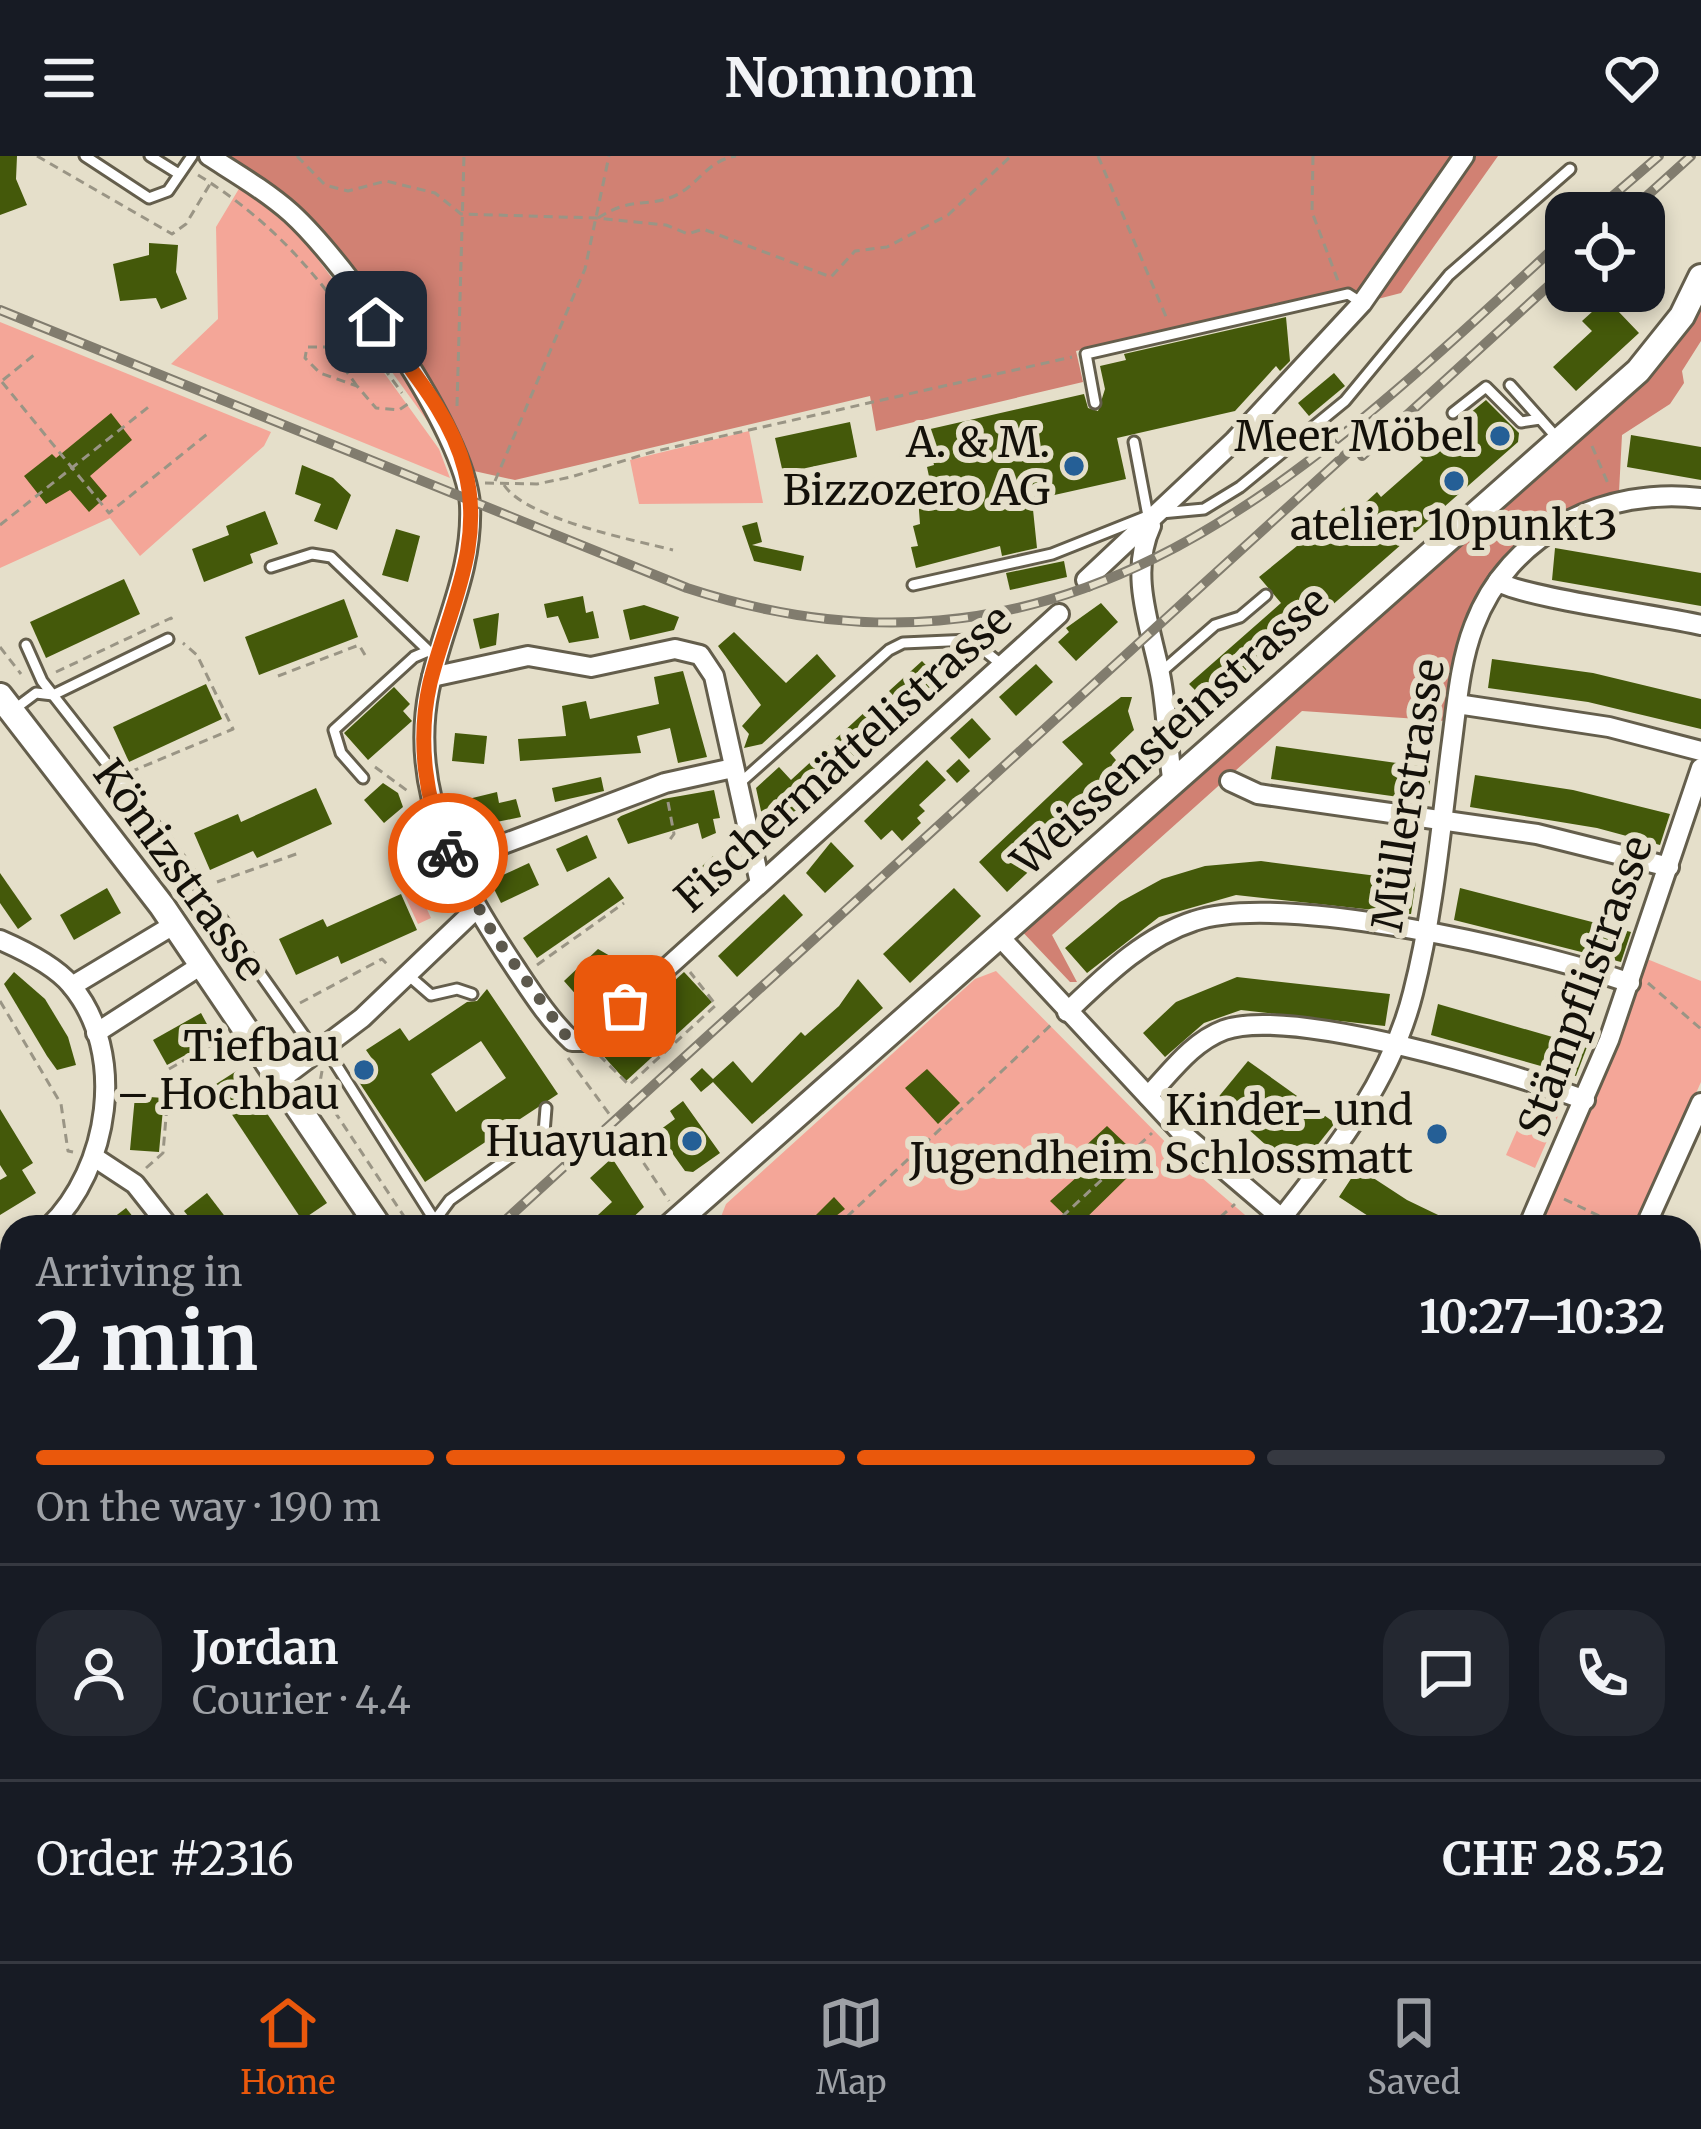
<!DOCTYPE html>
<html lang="en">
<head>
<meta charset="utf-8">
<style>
  body { margin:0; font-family:Merriweather,serif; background:#242831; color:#f1f3f6; height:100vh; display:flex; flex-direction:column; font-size:45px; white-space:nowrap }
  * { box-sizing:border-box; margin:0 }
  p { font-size:39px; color:#9ea1a6 }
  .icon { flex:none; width:66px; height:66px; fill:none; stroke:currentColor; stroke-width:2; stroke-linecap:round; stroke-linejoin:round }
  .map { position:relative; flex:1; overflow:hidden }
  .details { position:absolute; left:0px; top:1059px; width:1701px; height:747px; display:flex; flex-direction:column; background:#171b24; border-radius:36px 36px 0 0; box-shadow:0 6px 18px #0003 }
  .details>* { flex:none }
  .tools { position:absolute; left:1545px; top:36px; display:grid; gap:24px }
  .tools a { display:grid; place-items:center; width:120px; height:120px; border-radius:24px; background:#171b24; box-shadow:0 6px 18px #0003; font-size:60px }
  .pin { position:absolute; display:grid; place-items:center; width:102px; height:102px; color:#fff; margin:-51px; border-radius:24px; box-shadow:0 6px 18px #0006 }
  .courier { position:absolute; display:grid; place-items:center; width:120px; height:120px; margin:-60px; border:9px solid #ea580c; border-radius:50%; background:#fff; color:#222; box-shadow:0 3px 15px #0007 }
  .overview em { font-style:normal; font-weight:700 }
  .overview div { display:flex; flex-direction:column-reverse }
  .overview { display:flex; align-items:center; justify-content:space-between; height:204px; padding:0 36px }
  h1 { font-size:78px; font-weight:700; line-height:90px }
  .bar { display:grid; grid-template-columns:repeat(4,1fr); gap:18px 12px; align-content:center; height:144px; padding:0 36px }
  .bar i { height:15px; border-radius:9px; background:#363941 }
  .bar .selected { background:#ea580c }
  .bar p { grid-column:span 4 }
  .line { display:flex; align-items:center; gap:30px; padding:0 36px; border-top:3px solid #363941 }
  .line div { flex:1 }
  .round { display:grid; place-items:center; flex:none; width:126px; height:126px; border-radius:36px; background:#242831 }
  header { display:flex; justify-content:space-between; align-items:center; height:156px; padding:0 36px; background:#171b24; font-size:54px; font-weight:700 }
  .tabs { display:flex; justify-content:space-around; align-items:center; height:168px; border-top:3px solid #363941; background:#171b24; font-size:33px; color:#9ea1a6 }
  .tabs a { display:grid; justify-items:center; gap:6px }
  .tabs .selected { color:#ea580c }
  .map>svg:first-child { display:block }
</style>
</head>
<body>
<header><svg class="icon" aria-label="menu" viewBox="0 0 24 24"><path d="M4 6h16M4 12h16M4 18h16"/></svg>Nomnom<svg class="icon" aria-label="heart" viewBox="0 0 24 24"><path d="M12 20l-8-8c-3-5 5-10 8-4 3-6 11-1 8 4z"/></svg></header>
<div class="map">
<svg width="1701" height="1805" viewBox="0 0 1701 1805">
  <rect width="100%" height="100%" fill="#e5dfca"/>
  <g fill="#f4a698">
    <polygon points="240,31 300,79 430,255 436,277 360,172 354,175 439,293 450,322 171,208 218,163 216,71"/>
    <polygon points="0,166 271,276 264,290 140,400 110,362 0,412"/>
    <polygon points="749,275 763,347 639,348 630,304"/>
    <polygon points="403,701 431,762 418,768 390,708"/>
    <polygon points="1647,803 1701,825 1701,926 1636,1071 1537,1071"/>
    <polygon points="996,815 1194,1015 1259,1071 717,1071 726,1048 975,823"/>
    <polygon points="1529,947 1558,960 1535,1012 1506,999"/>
    <polygon points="1701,1457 1701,1734 1689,1729 1689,1482"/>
    <polygon points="1689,1747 1701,1752 1701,1805 1526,1805 1531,1794 1689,1794"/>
    <polygon points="12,1753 12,1794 73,1794 68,1805 0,1805 0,1757"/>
    <polygon points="1239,1794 1329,1794 1320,1805 1241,1805"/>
    <polygon points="1398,1794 1466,1794 1461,1805 1405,1805"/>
  </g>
  <g fill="#d18173">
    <path d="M224 0H1498L1401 137 1362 147 1334 135 1076 195 1083 226 876 275 870 240 515 324 474 315C455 246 353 103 300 54 277 33 251 16 224 0Z"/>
    <path d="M1701 124V185L1682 215 1684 227 1670 248 1622 279 1619 336C1488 370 1486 453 1447 565L1302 555 1052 779 1077 826H1070L1015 768 1638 216Z"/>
    <polygon points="1329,1794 1398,1794 1405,1805 1320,1805"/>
  </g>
  <polygon fill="#77c395" points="1689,1602 1701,1626 1701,1694 1689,1688"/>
  <g fill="#44590a" fill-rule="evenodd">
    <polygon points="0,0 17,0 16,23 27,49 0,59"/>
    <polygon points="149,87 178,89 176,116 187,143 161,153 156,142 120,145 113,108 149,99"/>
    <polygon points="1615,135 1631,143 1618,155 1639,177 1576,235 1553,211 1592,175 1582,165"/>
    <polygon points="1286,161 1290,205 1280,215 1276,210 1235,255 1117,282 1126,323 1032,344 1037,392 1002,400 1000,390 916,412 911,391 918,390 913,370 920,368 917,328 930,325 927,311 934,309 926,274 1084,238 1088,252 1098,255 1105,233 1100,210 1126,204 1124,198"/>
    <polygon points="1334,217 1345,230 1309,260 1298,247"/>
    <polygon points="1486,244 1519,277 1518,286 1206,560 1191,543 1198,537 1189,528 1281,447 1259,421 1346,350 1353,358 1377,336 1381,341 1423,304 1419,299"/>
    <polygon points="111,257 132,284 90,320 107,340 89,356 70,334 46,348 24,320 52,298 56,302"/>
    <polygon points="850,266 857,301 783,317 775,282"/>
    <polygon points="1631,279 1701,291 1701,324 1627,311"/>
    <polygon points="302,309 333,322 351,339 337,374 314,365 321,348 295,338"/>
    <polygon points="265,355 278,388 250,398 253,407 204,426 192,393 229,379 226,370"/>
    <polygon points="757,366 762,386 752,389 804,400 801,415 754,405 742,370"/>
    <polygon points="396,373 420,380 408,426 382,419"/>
    <polygon points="1555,392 1701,417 1701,450 1552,424"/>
    <polygon points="1064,405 1067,421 1010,434 1006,417"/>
    <polygon points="124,423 140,458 46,502 30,466"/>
    <polygon points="583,440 586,457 593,455 599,482 569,487 558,460 547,462 544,448"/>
    <polygon points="344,443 358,481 259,519 245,481"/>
    <polygon points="1101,447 1118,466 1076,505 1058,486 1069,476 1066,472"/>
    <polygon points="644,449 679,461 674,474 630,484 623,454"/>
    <polygon points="499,457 496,489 480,493 473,463"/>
    <polygon points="734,476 786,527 817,498 836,520 762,588 744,592 749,578 742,570 761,549 718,490"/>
    <polygon points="949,494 966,508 909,556 889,535 922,505 939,523"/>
    <polygon points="1492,503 1593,517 1701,543 1701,573 1588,546 1488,532"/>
    <polygon points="1036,508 1053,526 1016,560 999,541"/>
    <polygon points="683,515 707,601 678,607 670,572 637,580 641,597 520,605 518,583 566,580 562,550 586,545 590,563 659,548 654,521"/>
    <polygon points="206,528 222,563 129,606 113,571"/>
    <polygon points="394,531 410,548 403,555 412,565 368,604 344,577"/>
    <polygon points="1121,541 1132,541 1128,555 1134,574 1110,597 1121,610 1089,640 1098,650 1007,736 979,706 1083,608 1062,586"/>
    <polygon points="867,554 889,578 781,676 761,655 756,632 779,611 791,624"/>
    <polygon points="972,562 991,583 969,603 950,582"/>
    <polygon points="455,577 487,580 484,608 452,605"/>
    <polygon points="1276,590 1432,612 1427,645 1271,623"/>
    <polygon points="959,603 970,615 957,627 946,615"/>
    <polygon points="927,604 946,624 919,649 925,655 917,662 921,667 902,685 892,674 881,684 864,665"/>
    <polygon points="1475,619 1573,634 1670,658 1660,689 1597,672 1470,651"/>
    <polygon points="601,621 604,635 555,646 552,632"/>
    <polygon points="383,627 398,637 403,651 384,667 364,644"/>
    <polygon points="316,632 332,668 257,702 253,695 210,714 194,677 238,658 241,666"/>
    <polygon points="714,634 720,662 713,663 716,677 702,683 698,667 628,688 617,663 621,660 663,643"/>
    <polygon points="497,636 499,647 516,643 521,661 462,673 456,646"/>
    <polygon points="587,679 597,702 567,716 556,693"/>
    <polygon points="831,686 854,710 825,737 806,717"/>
    <polygon points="713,700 731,719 707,742 697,731 698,714"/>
    <polygon points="1261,705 1416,725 1411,758 1236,739 1159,761 1087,817 1065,792 1120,746 1162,723 1205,710"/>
    <polygon points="529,707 539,729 501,747 490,725"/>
    <polygon points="0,717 32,763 18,773 0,747"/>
    <polygon points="609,721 624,742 537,802 523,782"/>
    <polygon points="107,732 121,757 74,784 60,759"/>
    <polygon points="954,732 981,760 910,827 883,798"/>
    <polygon points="1460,732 1631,776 1621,806 1454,764"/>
    <polygon points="401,738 417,774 341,808 338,800 296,819 279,783 323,763 327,771"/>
    <polygon points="784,738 803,759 737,821 718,800"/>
    <polygon points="598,793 617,804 620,819 579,858 579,842 564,825"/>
    <polygon points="14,816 45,843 68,881 76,909 57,914 47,900 4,828"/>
    <polygon points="684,816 712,846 626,925 598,894"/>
    <polygon points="1237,821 1390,838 1385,870 1241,854 1204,867 1165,901 1143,877 1176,846"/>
    <polygon points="858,823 883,852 752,968 713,926 701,936 690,923 702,912 713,923 733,905 752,927 801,876 805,880 839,850"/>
    <path d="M487 833 558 938 425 1026 355 920 375 907 366 894 400 872 409 885 467 846 477 845ZM481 885 506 922 456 956 431 918Z"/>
    <polygon points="1438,848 1587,891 1576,920 1431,879"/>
    <polygon points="201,857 215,883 167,909 153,884"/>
    <polygon points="1248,905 1335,967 1296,1016 1216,944"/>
    <polygon points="927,913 960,947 938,968 905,932"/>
    <polygon points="238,914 327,1047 302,1064 213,930"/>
    <polygon points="135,940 164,942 159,996 130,994"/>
    <polygon points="683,945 720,997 693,1016 685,1015 657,976 675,963 670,955"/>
    <polygon points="0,953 33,1007 22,1014 36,1037 0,1059 0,1024 7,1020 0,1009"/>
    <polygon points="1107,970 1129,991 1116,1004 1130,1019 1077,1071 1050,1045 1078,1020 1066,1008"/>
    <polygon points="612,1002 644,1051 623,1071 585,1071 612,1046 590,1022"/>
    <polygon points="1358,1012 1407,1044 1463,1071 1385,1071 1339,1041"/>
    <polygon points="207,1037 233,1071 197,1071 184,1055"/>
    <polygon points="834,1041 845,1053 822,1071 813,1062"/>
    <polygon points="126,1052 141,1071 101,1071"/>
  </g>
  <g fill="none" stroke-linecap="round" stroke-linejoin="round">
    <g stroke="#645e4c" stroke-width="15">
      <g id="lane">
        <polyline points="85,0 149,42 168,35 192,0"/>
        <polyline points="150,0 179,18"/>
        <polyline points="1510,229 1559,284"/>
        <polyline points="1095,247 1086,198 1348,138 1362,147"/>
        <polyline points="1453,257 1486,231 1521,266 1540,263"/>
        <polyline points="1134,286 1148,360"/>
        <polyline points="1161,357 1204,353 1240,331 1345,245 1449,119 1570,13"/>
        <polyline points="271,411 312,398 331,401 437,503"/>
        <polyline points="913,429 1052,398 1145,361"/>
        <polyline points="26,489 42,525 161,677 317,898"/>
        <polyline points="1160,517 1215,469 1240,461 1266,439"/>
        <polyline points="12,555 36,537 53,539 168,483"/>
        <polyline points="363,622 341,597 334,574 414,501 428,495"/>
        <polyline points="741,626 889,494 903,487 971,484 1001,508"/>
        <polyline points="408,819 431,839 457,833 472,838"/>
        <polyline points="325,891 435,1065"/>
        <polyline points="430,1071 450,1044 544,977 546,952"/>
        <polyline points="1278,1794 1278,1805"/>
        <polyline points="360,1805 366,1794"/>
      </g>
    </g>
    <g stroke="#645e4c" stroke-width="24">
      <g id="street">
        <path d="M209 0C237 18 266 35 291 57 346 107 466 276 470 349 473 417 442 469 429 534 408 639 460 729 516 813 532 837 550 865 572 885H585L598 874 1059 458"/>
        <path d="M1151 370C1129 417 1150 470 1160 518 1167 552 1167 587 1172 622"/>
        <polyline points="1086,424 1234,285 1362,147 1464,0"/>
        <path d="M1498 425C1515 440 1664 460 1701 469"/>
        <polyline points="432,521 528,500 591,511 675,493 700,499 714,520 760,727"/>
        <polyline points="1457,548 1609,571 1701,595"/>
        <polyline points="1230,625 1258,638 1537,678 1669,711"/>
        <polyline points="453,707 665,627 733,612"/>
        <polyline points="999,780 1183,978 1292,1071"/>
        <path d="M0 784C23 794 55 810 71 829 128 897 109 1013 49 1071"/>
        <polyline points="72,830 175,768"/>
        <path d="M1067 856C1105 820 1144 781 1194 765 1281 735 1539 795 1630 827"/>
        <polyline points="96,877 203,808"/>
        <polyline points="281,923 362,862 477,752"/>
        <path d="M1148 940C1171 916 1192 886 1224 874 1291 850 1515 918 1585 944"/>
        <polyline points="94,1001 135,1028 169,1071"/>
        <path d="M1281 1063C1336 993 1391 925 1413 837 1434 755 1441 669 1452 585 1457 547 1460 506 1474 470 1509 377 1606 330 1701 342"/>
        <polyline points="1528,1071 1609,884 1701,612"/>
        <polyline points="1645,1071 1701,947"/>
        <polyline points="0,1109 12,1100"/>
        <polyline points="1689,1275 1701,1281"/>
        <polyline points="0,1331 12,1321"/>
        <polyline points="0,1425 12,1416"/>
        <polyline points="1689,1738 1701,1743"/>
        <polyline points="315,1794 338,1805"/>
        <polyline points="674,1794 682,1805"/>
        <polyline points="1180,1794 1185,1805"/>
        <polyline points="139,1805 144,1794"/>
        <polyline points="735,1805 745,1794"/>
      </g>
    </g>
    <g stroke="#645e4c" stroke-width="30">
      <g id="secondary">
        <polyline points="0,540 162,750 379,1071"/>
        <polyline points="670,1071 1638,215 1682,160 1701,121"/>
        <polyline points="0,1733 12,1729"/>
        <polyline points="855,1794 863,1805"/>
      </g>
    </g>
    <g stroke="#fff" stroke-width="33">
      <g id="primary">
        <polyline points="1689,1388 1701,1361"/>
        <polyline points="1503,1805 1508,1794"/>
      </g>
    </g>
    <g stroke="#9a9585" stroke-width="3" stroke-dasharray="9 6" stroke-linecap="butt">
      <polyline points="37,0 172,78 186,68 210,28"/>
      <polyline points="297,0 325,29 348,35 386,25 435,37 461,58 596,62 666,69 688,78 703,73 831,121 855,95 887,91 948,59 1011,0"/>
      <polyline points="1098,0 1167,163"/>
      <polyline points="1313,0 1312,56 1338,125"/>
      <path d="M198 19C295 79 336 147 402 237"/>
      <path d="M598 62C633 40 643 52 672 41 698 31 705 5 736 0"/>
      <polyline points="3,224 34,199"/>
      <polyline points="2,226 109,357 211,275"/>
      <polyline points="357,230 329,191 307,191 305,202 320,217 357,230 376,252 399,254 408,248"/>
      <polyline points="457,250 464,0"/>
      <polyline points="1592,290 1609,330"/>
      <polyline points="495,325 585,113 609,0"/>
      <polyline points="485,327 537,328 571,321 652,296 1072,201"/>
      <path d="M504 329C526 363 634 384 673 394"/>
      <polyline points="0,369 151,249"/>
      <polyline points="0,491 21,518"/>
      <polyline points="56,516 171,462 174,468"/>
      <polyline points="278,520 359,489 365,499"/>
      <polyline points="375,611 409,636"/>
      <polyline points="130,616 233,573 197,499 183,487"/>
      <polyline points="668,646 674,678 669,685"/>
      <polyline points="217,726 299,697"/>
      <polyline points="537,809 624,747"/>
      <polyline points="1648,827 1701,873"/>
      <polyline points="0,845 61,948 68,995 73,996"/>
      <polyline points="300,847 382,803 389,810"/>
      <polyline points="599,899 629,929 716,849 690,816"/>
      <polyline points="568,902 610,959"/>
      <polyline points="169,913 222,883"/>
      <polyline points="322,915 319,932 411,1071"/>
      <polyline points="627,982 669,1045"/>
      <polyline points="146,1012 163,997 167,949"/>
      <polyline points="1564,1043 1622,1071"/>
      <polyline points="836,1071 1053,867"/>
      <polyline points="1051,1071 1152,977"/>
      <polyline points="1209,1071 1235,1048"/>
      <polyline points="1689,1126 1701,1132"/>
      <polyline points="0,1217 12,1208"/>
      <polyline points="1689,1536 1701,1535"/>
      <polyline points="1689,1692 1701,1698"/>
      <polyline points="1036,1794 1047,1805"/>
      <polyline points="1140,1794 1149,1805"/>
      <polyline points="1552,1794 1577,1805"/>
      <polyline points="887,1805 903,1794"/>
      <polyline points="1096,1805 1110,1794"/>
    </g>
    <use href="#lane" stroke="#fff" stroke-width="9"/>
    <use href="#street" stroke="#fff" stroke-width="18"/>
    <use href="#secondary" stroke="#fff" stroke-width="24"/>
    <use href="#primary" stroke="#fcd9bc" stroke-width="27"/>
    <g stroke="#817c6e" stroke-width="3">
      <polyline points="1689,1363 1701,1332"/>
      <polyline points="1689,1398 1701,1371"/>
      <polyline points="0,1738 12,1734"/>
      <polyline points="1498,1805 1503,1794"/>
    </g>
    <g stroke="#817c6e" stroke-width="10">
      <g id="rail">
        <polyline points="1593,57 1659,0"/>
        <polyline points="1628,57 1691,0"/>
        <path d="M0 154 687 432C1070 557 1304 321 1566 81"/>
        <polyline points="1362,300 1566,114"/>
        <polyline points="498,1071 1366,280"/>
        <polyline points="0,1535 12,1524"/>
      </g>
    </g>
    <use href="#rail" stroke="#e5dfca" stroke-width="6" stroke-dasharray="18" stroke-linecap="butt"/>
  </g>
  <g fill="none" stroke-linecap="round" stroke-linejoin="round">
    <polyline stroke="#5d594d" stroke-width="12" stroke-dasharray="0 21.6" points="448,697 495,781 567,881 585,885 625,850"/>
    <path stroke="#ea580c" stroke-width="15" d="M376 166C409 212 451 258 465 314 485 391 448 454 430 527 417 584 425 644 448 697"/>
  </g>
  <g fill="#255f96" stroke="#e5dfca" stroke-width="4.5">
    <circle cx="1500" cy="280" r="12"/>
    <circle cx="1074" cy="310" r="12"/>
    <circle cx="1454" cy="325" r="12"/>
    <circle cx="364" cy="914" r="12"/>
    <circle cx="1437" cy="978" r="12"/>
    <circle cx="692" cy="985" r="12"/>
  </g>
  <g text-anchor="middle" stroke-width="12" stroke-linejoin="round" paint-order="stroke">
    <g font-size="42" fill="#14110a" stroke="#e5dfca" text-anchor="end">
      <text x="1476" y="295">Meer Möbel</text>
      <text x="1050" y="301">A. &amp; M.<tspan x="1050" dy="48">Bizzozero AG</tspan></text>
      <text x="1454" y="384" text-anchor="middle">atelier 10punkt3</text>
      <text x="340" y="905">Tiefbau<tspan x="340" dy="48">– Hochbau</tspan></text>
      <text x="1413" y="969">Kinder- und<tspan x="1413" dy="48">Jugendheim Schlossmatt</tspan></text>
      <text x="668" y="1000">Huayuan</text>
    </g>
    <g font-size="42" fill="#14110a" stroke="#e5dfca">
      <text transform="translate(1170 575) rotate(-42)" y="15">Weissensteinstrasse</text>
      <text transform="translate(843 602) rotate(-42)" y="15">Fischermättelistrasse</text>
      <text transform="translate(1408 639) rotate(-81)" y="15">Müllerstrasse</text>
      <text transform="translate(180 714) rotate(54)" y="15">Könizstrasse</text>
      <text transform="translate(1585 830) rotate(-70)" y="15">Stämpflistrasse</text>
    </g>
  </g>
</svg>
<div class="tools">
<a><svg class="icon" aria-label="locate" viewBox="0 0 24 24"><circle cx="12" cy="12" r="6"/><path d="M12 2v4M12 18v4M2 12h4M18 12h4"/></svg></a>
</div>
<div class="pin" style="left:625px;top:850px;background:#ea580c"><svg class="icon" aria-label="bag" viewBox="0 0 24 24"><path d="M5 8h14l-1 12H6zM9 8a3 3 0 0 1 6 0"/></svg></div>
<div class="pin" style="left:376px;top:166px;background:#1f2937"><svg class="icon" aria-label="home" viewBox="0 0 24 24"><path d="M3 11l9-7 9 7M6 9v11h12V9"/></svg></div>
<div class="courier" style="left:448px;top:697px"><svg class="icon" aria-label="bike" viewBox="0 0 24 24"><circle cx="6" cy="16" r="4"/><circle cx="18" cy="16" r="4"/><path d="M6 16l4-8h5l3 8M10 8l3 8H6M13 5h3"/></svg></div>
<section class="details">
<div class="overview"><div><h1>2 min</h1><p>Arriving in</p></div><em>10:27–10:32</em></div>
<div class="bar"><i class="selected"></i><i class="selected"></i><i class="selected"></i><i></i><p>On the way · 190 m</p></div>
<div class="line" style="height:216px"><a class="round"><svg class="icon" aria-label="person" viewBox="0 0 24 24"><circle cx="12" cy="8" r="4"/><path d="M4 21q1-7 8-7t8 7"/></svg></a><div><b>Jordan</b><p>Courier · 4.4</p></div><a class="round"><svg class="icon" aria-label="chat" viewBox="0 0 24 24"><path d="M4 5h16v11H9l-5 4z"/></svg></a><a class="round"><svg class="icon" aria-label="phone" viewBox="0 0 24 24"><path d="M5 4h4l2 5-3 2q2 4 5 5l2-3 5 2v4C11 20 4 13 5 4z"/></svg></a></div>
<div class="line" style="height:156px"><div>Order #2316</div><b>CHF 28.52</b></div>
</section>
</div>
<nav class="tabs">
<a class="selected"><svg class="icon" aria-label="home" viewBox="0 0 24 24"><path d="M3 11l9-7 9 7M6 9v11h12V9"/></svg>Home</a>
<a><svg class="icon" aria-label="map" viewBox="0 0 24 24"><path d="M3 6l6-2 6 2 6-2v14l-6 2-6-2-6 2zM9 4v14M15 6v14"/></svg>Map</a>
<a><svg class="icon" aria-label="saved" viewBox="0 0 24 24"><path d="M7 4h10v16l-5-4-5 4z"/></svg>Saved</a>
</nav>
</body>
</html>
